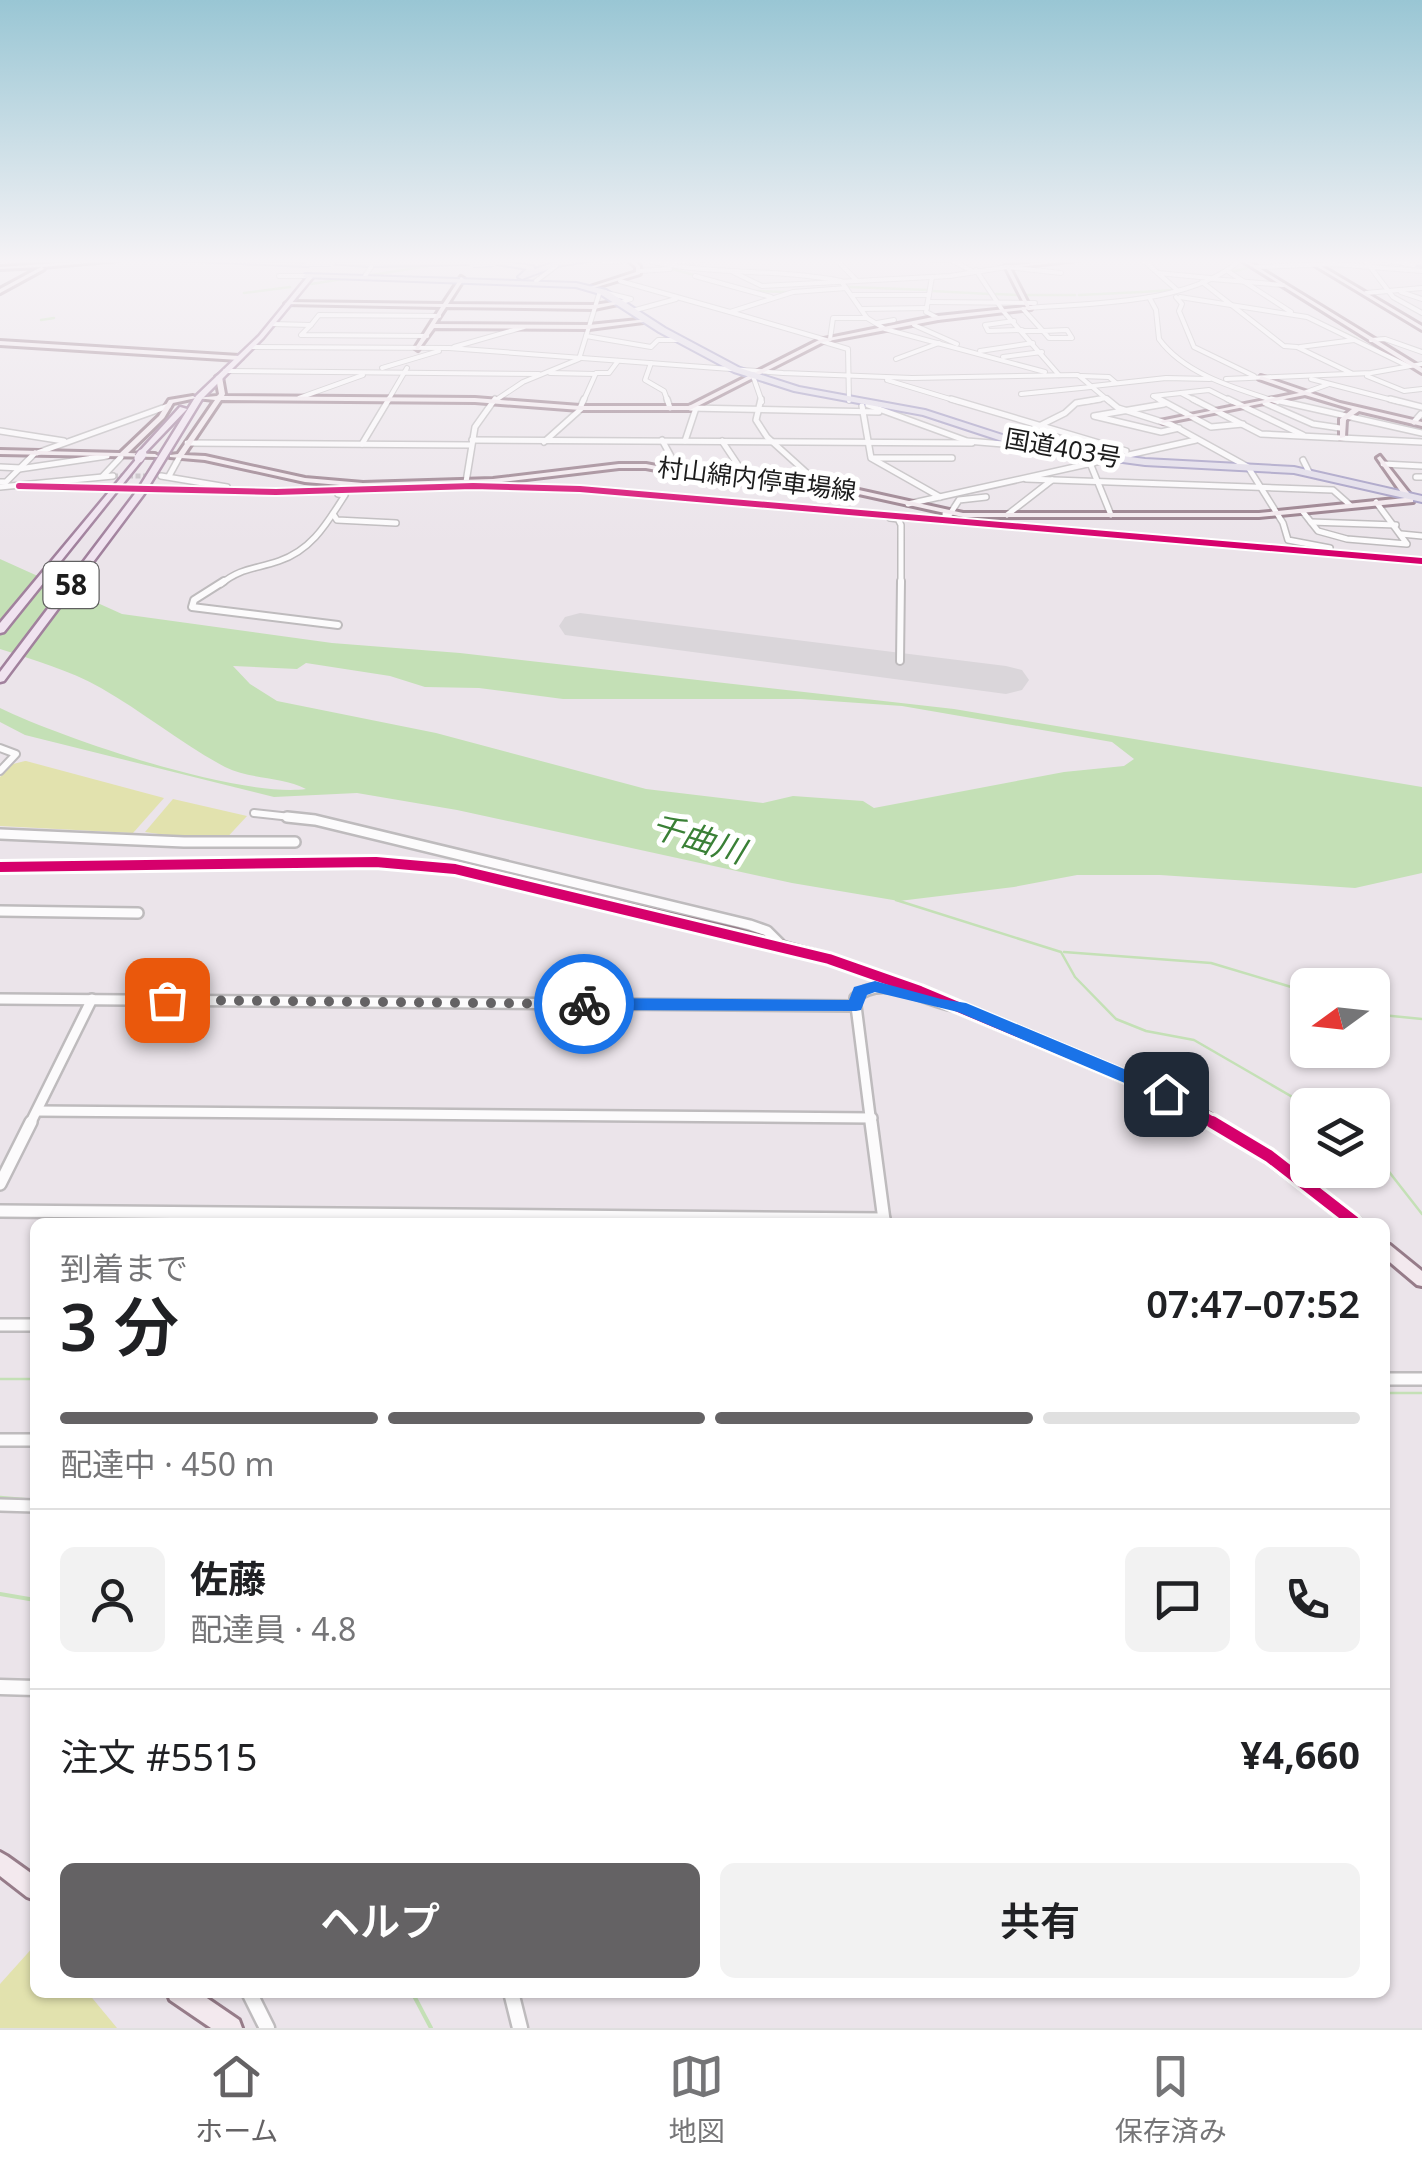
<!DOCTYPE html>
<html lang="ja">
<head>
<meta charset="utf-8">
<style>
  body { margin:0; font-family:"Noto Sans","Noto Sans JP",sans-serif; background:#f2f2f2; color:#202124; height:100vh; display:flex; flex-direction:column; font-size:38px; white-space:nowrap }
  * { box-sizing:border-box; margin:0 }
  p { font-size:32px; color:#757577 }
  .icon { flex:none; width:55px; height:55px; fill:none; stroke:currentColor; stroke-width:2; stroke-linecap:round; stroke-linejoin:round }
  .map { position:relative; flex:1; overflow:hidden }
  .drawer { position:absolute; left:30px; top:1218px; width:1360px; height:780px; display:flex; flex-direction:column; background:#fff; border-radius:15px; box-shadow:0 2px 8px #0004 }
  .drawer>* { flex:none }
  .needle { width:65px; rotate:255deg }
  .tools { position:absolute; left:1290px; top:968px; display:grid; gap:20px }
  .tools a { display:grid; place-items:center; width:100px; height:100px; border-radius:15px; background:#fff; box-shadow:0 2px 8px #0004; font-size:50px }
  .pin { position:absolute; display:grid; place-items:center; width:85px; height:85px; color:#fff; margin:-42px; border-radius:20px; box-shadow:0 5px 15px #0006 }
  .courier { position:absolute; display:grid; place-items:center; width:100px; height:100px; margin:-50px; border:8px solid #1a73e8; border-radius:50%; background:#fff; color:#222; box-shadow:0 2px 12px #0007 }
  .overview em { font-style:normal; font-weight:600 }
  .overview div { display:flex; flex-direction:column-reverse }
  .overview { display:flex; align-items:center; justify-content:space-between; height:170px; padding:0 30px }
  h1 { font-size:65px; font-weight:600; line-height:75px }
  .bar { display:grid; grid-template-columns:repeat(4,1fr); gap:15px 10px; align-content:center; height:120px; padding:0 30px }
  .bar i { height:12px; border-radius:8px; background:#e0e0e0 }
  .bar .current { background:#646264 }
  .bar p { grid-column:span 4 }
  .line { display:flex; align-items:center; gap:25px; padding:0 30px; border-top:2px solid #e0e0e0 }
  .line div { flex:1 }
  .round { display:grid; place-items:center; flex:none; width:105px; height:105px; border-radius:15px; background:#f2f2f2 }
  .primary-button { display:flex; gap:20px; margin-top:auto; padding:20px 30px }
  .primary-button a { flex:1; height:115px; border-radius:15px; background:#646264; color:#fff; font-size:40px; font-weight:600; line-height:115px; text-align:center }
  .primary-button a+a { background:#f2f2f2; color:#202124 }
  .tabs { display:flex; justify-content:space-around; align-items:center; height:140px; border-top:2px solid #e0e0e0; background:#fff; font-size:28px; color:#757577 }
  .tabs a { display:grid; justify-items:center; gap:5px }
  .tabs .current { color:#646264 }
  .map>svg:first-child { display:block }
</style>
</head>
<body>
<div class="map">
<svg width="1422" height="2028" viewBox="0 0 1422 2028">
  <rect width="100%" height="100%" fill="#ebe4ea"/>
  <g fill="#e2e2ae">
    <polygon points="25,761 26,761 164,798 133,833 0,826 0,777 13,764"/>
    <polygon points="173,799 247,816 222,843 145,832"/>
    <polygon points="35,1945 35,1992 88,1993 117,2028 0,2028 0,1984"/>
  </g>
  <path fill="#c4e0b6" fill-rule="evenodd" d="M0 559 122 614 332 643 460 653 954 709 1422 787V873L1355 888 1160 875H1077L1014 887 899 901 792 883 457 810 357 793 274 797 25 735 0 722V708C64 739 239 798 306 789 282 776 251 780 225 767 182 744 143 712 101 688 69 670 34 660 0 649ZM306 663 390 676 425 687 479 688 563 699H801L902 706 1112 742 1134 759 1124 766 1064 772 874 808 863 801 793 796 763 803 646 789 436 733 277 701 250 684 233 666 297 669Z"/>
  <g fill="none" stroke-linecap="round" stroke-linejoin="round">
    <g stroke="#c4e0b6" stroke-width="2.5">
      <polyline points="60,263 107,260"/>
      <polyline points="658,265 694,275"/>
      <polyline points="1231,272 1251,267"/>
      <polyline points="372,275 428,266"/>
      <polyline points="311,284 349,278"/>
      <polyline points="849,287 928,290"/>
      <polyline points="755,291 787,292"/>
      <polyline points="932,291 990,294"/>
      <polyline points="1141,292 1175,290"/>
      <polyline points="244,293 290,287"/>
      <polyline points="996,294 1019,295"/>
      <polyline points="1026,295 1075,295"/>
      <polyline points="1079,295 1141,292"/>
      <polyline points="41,320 54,318"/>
      <polyline points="1333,328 1357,339"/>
      <polyline points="896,900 1061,952 1075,977 1116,1019 1146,1031 1194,1040 1308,1106"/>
      <polyline points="1064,952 1211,963 1308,992"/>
      <polyline points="1372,1014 1422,1019"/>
      <polyline points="1372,1150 1422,1214"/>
      <polyline points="0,1379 35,1379"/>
      <polyline points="1385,1393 1422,1393"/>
      <polyline points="0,1497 35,1500"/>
    </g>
    <g stroke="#c4e0b6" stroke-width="4">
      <polyline points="0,1594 35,1600"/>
      <polyline points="412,1992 431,2028"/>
    </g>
    <polygon fill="#dad6da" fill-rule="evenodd" points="580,613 1006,666 1022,670 1029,680 1022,690 1006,694 565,635 559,626 565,617"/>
    <polyline stroke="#c2bcc1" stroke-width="4" stroke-dasharray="4 2.5" stroke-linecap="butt" points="535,260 544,262"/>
    <polyline stroke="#c2bcc1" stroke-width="5" stroke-dasharray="5 2.5" stroke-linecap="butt" points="113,476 161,476"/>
    <g stroke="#bebbbd" stroke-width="6">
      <g id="street-far5">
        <path d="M645 260C710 276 776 268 841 281L867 318 885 329 1045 372"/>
        <polyline points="837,260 856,280"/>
        <polyline points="932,260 951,260 972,271"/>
        <polyline points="1143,260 1177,290"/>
        <polyline points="1365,260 1393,297 1422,313"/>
        <polyline points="1385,260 1414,265"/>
        <polyline points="603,262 633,260"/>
        <polyline points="660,262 704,260"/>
        <polyline points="1256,267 1334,264 1422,271"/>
        <polyline points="976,270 1003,311 1059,375"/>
        <polyline points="640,271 670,269"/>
        <polyline points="733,272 762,286 950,276 1007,267 1061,273"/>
        <polyline points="1229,272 1291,312"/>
        <polyline points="1158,273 1210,278"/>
        <polyline points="279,276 305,276"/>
        <polyline points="365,276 371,267"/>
        <polyline points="695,276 771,297"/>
        <polyline points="932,277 926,312 938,318"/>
        <polyline points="1212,279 1283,285"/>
        <polyline points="536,281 556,266"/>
        <polyline points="620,281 730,312"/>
        <polyline points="1202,282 1284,346 1297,347 1351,373"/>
        <polyline points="603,292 631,299 619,303"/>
        <polyline points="1401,292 1422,299"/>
        <polyline points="1366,293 1422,288"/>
        <polyline points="853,295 929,295"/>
        <path d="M1149 297 1156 310 1159 339C1185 375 1238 389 1278 402"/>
        <polyline points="1176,297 1182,304 1179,311 1194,347 1254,376"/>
        <polyline points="1180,297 1307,317 1408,366"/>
        <polyline points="928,302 1035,303"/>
        <path d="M1029 308C1092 303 1192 304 1240 260"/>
        <polyline points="861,309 927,308"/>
        <polyline points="1023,309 1043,331 1023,331"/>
        <polyline points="632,311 676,299"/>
        <polyline points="1014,321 985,325 988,331 1022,330"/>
        <polyline points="877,323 894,320"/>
        <polyline points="272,324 311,325 319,315 439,316"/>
        <polyline points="311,325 301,335 427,336"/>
        <polyline points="914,325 957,344"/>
        <polygon points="1067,330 1072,338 1049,338 1043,331"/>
        <polyline points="586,336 651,347 658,340 681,340"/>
        <polyline points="830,339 833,318 867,318"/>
        <polyline points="826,340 730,312 793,292 846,288"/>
        <polyline points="1371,340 1385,339 1422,352"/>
        <polyline points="821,341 848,349 849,401"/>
        <polyline points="251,347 449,348 783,373 912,378 1078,375 1110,402"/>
        <polyline points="454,347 524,327"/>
        <polyline points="1300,347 1354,340"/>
        <polyline points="980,351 1033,343"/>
        <polyline points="1003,357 1042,352"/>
        <polyline points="896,359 939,343"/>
        <polyline points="651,363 645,380 664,391 668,402"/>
        <polyline points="382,368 439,351"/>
        <polyline points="225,371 539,374"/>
        <polyline points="550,373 595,374"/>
        <polyline points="753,376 762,402"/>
        <polyline points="1081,376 1109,377 1116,383"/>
        <polyline points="1367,376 1404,391 1422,389"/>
        <polyline points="1226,379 1371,373 1422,364"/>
        <polyline points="1311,379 1400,402"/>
        <polyline points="887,380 960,402"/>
        <polyline points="1093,386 1166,378 1210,379"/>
        <polyline points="1181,393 1198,402"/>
        <polyline points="1304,393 1329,384"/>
        <polyline points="1021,394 1091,387"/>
        <polyline points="299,398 363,375"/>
        <polyline points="387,402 407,368"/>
        <polyline points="493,402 523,382 579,359 600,291"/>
        <polyline points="583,402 596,373 609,373 618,361"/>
        <polyline points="1085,402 1106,398"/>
        <polyline points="1163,402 1153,396 1209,390 1233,402"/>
      </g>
    </g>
    <g stroke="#bebbbd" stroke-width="8">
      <g id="street-far4">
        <polyline points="667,399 670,408"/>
        <polyline points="761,399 756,420 767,437 818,483"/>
        <polyline points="951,399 1126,451"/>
        <polyline points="1107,399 1118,408 1172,425 1248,467 1283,523 1288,540 1330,548"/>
        <polyline points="1159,399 1211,427 1243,424"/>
        <polyline points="1193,399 1261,434 1422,442"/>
        <polyline points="1228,399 1303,435"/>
        <polyline points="1271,399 1422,433"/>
        <polyline points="1390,399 1422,407"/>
        <polyline points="1265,403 1313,424 1340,428"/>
        <polyline points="1164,404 1094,416 1161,432 1179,428"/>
        <polyline points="868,405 967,441 1003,444 1065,413 1076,403 1100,399"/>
        <polyline points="862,406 871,458 940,497"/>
        <polyline points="580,408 584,399"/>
        <polyline points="690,408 879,412"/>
        <polyline points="1414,422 1421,414"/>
        <polyline points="0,431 64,441"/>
        <polyline points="472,440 972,443"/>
        <polyline points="662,440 679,471"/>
        <polyline points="685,441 696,408"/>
        <polyline points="722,441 740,468 759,481"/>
        <polyline points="544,442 582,408"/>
        <polyline points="187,443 471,445"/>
        <polyline points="362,444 389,399"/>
        <polyline points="37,453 168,406"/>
        <polyline points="873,458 952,458"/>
        <polyline points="1303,460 1309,472"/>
        <polyline points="1090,463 1111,515"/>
        <polyline points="1383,464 1422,466"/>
        <polyline points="0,467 21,468"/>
        <polyline points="19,469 107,456"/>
        <polyline points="103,476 121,457"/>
        <polyline points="161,476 227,487"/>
        <polyline points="169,476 180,456"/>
        <polyline points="1416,477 1422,477"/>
        <polyline points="1026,479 1333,490 1350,505"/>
        <polyline points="0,482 6,482 35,453"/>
        <polyline points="466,482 475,427 495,399"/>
        <polyline points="19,486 276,492 473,486 580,489 1422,561"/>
        <polyline points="0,487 113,476"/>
        <polyline points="908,504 1196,440"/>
        <polyline points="1303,512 1318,531 1347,539 1407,544 1376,502"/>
        <polyline points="333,514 337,520 396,523"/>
        <polyline points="945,514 950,514 959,500 986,497"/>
        <polyline points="1007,515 1052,480"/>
        <polyline points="890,518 898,519 901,525 901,584"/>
        <polyline points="1311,522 1396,525"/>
        <polyline points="1401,534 1422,536"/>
        <path d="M221 584C240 568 256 569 279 561 312 550 327 523 345 495L338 494"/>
      </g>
    </g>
    <g stroke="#bebbbd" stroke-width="10">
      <g id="street-far3">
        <polyline points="224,581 194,600 192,607 338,625"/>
        <polyline points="900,661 901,581"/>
        <polyline points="0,748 16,754 0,771"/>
        <polyline points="254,813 309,819"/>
      </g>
    </g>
    <g stroke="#bebbbd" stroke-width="14">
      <g id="street-far2">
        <polyline points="287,817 315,820 750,925 767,931 782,946"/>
        <polyline points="0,834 184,842 295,842"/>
        <polyline points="0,911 138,913"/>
        <polyline points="0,999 856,1006"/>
        <polyline points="37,1111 872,1118"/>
        <polyline points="30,1124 92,999"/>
        <path d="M871 1124 855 998C882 973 923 1000 953 1006"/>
      </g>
    </g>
    <g stroke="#bebbbd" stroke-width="16">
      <g id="street-far1">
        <polyline points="871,1122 884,1220"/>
        <polyline points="0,1184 31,1122"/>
        <polyline points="0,1211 884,1219"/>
        <polyline points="0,1325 35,1325"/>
        <polyline points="1385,1379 1422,1379"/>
        <polyline points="0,1440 35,1440"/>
        <polyline points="0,1505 35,1506"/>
      </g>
    </g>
    <g stroke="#bebbbd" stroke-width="19">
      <g id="street">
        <polyline points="0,1687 35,1688"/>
        <polyline points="249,1992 267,2028"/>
        <polyline points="511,1992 520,2028"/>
      </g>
    </g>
    <g stroke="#967c89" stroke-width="6">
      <g id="secondary">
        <polygon points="103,260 120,260 42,267 44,269 0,293 0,289 41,267 0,269 0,267"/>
        <polygon points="628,260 632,260 640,266 640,274 590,289 590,287 636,272 636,267"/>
        <polygon points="1065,260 1077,260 1010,268 1031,309 938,320 823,342 690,410 580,410 475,402 221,400 184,455 205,456 305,478 363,483 493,479 619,464 646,464 725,479 818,481 963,513 1259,513 1405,498 1377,458 1380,456 1413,498 1413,502 1259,517 963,517 818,485 725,483 646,468 619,468 493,483 363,487 305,482 205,460 170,457 170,455 178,454 215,400 196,398 173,403 164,418 128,453 155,454 158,456 157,457 0,454 0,450 120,453 159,416 169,400 193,396 196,398 217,396 219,394 216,377 219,375 222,377 225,394 224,396 475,398 580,406 689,406 819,340 938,316 1026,307 1005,266"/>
        <polygon points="1241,260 1246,260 1422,368 1422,373"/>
        <polygon points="1306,260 1311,260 1422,326 1422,330"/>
        <polygon points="461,277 464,279 448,304 594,305 620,301 623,303 594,309 446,307 435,324 589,325 648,319 651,321 589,329 434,328 418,350 415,348 441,307 285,304 288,302 443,304"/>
        <polygon points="0,341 239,356 242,358 239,360 0,345"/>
        <polygon points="1261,376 1340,403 1422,422 1422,426 1359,411 1346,420 1345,437 1340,438 1340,419 1352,409 1305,395 1163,423 1160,421 1299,393 1259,379"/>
        <polygon points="281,859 376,859 455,866 736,930 833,956 924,988 1171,1091 1274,1152 1359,1218 1361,1222 1344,1222 1264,1160 1161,1097 916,994 825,962 736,938 455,872 376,865 0,870 0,864"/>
        <polygon points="1385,1243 1390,1245 1422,1271 1422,1286 1417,1285 1385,1258"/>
        <polygon points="0,1852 7,1856 35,1876 35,1900 27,1897 0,1876"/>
        <polygon points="167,1992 198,1992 239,2020 242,2028 211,2028 170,2000"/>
      </g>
    </g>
    <g stroke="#a1819d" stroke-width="5">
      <g id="primary">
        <polygon points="309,275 314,276 263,338 202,399 144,494 4,681 0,682 0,672 137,491 196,396 259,336"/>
        <polygon points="180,407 187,409 142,456 142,460 4,632 0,633 0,623 139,456 139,452"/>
      </g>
    </g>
    <g stroke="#a099c1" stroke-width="4">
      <g id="highway">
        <polygon points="172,260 311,264 308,266"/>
        <polygon points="577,260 594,260 557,266 522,279 518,277 527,269 491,263 494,261 533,266 535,269 556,262"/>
        <polygon points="1398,260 1422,262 1422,266"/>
        <polygon points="473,261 475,264 369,266 328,263"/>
        <polygon points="305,274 576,283 606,290 665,328 740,368 799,387 925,410 1027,443 1145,459 1294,467 1422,496 1422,502 1294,473 1145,465 1026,449 923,415 794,391 734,372 659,332 600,294 576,287 303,277"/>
      </g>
    </g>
    <use href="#street-far5" stroke="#fcfbfc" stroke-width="4"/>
    <use href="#street-far4" stroke="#fcfbfc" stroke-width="5"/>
    <use href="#street-far3" stroke="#fcfbfc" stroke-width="6"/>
    <use href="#street-far2" stroke="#fcfbfc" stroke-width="9"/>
    <use href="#street-far1" stroke="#fcfbfc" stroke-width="11"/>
    <use href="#street" stroke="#fcfbfc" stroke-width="14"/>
    <use href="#secondary" fill="#f3e9ee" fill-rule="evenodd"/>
    <use href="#primary" fill="#f0e3f0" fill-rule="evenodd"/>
    <use href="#highway" fill="#e1dce9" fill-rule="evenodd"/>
    <g stroke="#a1819d" stroke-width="11" stroke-linecap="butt">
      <polyline id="primary-bridge" points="139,458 142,454"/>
    </g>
    <g stroke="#a099c1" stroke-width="10" stroke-linecap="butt">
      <g id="highway-bridge">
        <polyline points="310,262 331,262"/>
        <polyline points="473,263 494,262"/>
      </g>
    </g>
    <use href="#primary-bridge" stroke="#f0e3f0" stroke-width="9"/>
    <use href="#highway-bridge" stroke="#e1dce9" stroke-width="8"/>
    <g stroke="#fff" stroke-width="10">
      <polyline id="cycleway-far2" points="19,486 276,492 473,486 580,489 1422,561"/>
    </g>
    <g stroke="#fff" stroke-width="16">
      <polyline id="cycleway-far1" points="0,867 376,862 455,869 829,959 920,991 1166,1094 1216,1124"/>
    </g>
    <g stroke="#fff" stroke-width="19">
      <polyline id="cycleway" points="1212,1122 1269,1156 1354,1222"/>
    </g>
    <use href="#cycleway-far2" stroke="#d6006c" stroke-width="6"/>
    <use href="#cycleway-far1" stroke="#d6006c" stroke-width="10"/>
    <use href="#cycleway" stroke="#d6006c" stroke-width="12"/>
  </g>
  <linearGradient id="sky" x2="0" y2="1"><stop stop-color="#99c6d4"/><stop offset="0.48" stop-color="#f6f3f6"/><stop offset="1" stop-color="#f6f3f6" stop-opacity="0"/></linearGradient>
  <rect width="1422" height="544" fill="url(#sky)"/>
  <polygon fill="#1a73e8" points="875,981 941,999 966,1003 1172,1089 1175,1094 1172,1098 1160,1098 958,1012 875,992 867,995 861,1010 856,1011 584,1010 576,1004 584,998 849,1000 854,987"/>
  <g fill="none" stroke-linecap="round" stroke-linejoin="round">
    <polyline stroke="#646264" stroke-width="10" stroke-dasharray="0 18" points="167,1000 584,1004"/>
  </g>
  <g text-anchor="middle" stroke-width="10" stroke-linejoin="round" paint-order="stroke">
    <g font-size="25" fill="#1c1c1c" stroke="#fff">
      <text transform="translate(1063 448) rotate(10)" y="9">国道403号</text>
      <text transform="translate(757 479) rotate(7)" y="9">村山綿内停車場線</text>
    </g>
    <rect fill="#fff" stroke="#606060" stroke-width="2.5" x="43.5" y="562" width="55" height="46" rx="8"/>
    <g font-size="28" font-weight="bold" fill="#1c1c1c">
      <text x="71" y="595">58</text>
    </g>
    <g font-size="32" font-style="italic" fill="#3a8036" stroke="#fff">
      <text transform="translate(698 839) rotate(17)" y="11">千曲川</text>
    </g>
  </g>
</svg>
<div class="tools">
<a><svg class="needle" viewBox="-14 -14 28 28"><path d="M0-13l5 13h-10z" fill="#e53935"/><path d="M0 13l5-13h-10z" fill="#757577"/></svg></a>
<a><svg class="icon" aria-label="layers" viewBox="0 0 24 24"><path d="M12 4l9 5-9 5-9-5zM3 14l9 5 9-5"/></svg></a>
</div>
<div class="pin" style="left:167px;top:1000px;background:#ea580c"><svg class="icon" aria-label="bag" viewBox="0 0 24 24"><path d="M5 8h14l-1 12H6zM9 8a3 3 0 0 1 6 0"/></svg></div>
<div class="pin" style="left:1166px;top:1094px;background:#1f2937"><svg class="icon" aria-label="home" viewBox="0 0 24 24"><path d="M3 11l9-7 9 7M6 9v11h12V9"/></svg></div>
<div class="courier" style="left:584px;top:1004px"><svg class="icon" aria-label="bike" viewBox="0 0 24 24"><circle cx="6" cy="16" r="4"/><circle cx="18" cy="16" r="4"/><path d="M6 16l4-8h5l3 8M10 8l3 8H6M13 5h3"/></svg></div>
<section class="drawer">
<div class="overview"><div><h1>3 分</h1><p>到着まで</p></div><em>07:47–07:52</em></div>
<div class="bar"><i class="current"></i><i class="current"></i><i class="current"></i><i></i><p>配達中 · 450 m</p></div>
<div class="line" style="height:180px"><a class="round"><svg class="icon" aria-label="person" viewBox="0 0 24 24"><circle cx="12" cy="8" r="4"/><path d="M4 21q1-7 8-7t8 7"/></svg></a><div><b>佐藤</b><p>配達員 · 4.8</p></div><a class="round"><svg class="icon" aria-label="chat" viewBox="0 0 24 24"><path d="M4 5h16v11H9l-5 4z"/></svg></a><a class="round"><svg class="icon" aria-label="phone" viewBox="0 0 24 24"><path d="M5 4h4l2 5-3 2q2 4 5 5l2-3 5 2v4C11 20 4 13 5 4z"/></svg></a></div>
<div class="line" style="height:130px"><div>注文 #5515</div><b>¥4,660</b></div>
<div class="primary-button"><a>ヘルプ</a><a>共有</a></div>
</section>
</div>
<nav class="tabs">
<a class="current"><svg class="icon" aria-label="home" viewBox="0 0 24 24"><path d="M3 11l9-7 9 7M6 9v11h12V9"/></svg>ホーム</a>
<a><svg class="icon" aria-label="map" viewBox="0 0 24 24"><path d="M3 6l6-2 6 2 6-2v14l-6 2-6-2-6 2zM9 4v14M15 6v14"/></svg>地図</a>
<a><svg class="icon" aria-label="saved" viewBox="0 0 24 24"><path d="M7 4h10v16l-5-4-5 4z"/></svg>保存済み</a>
</nav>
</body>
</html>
